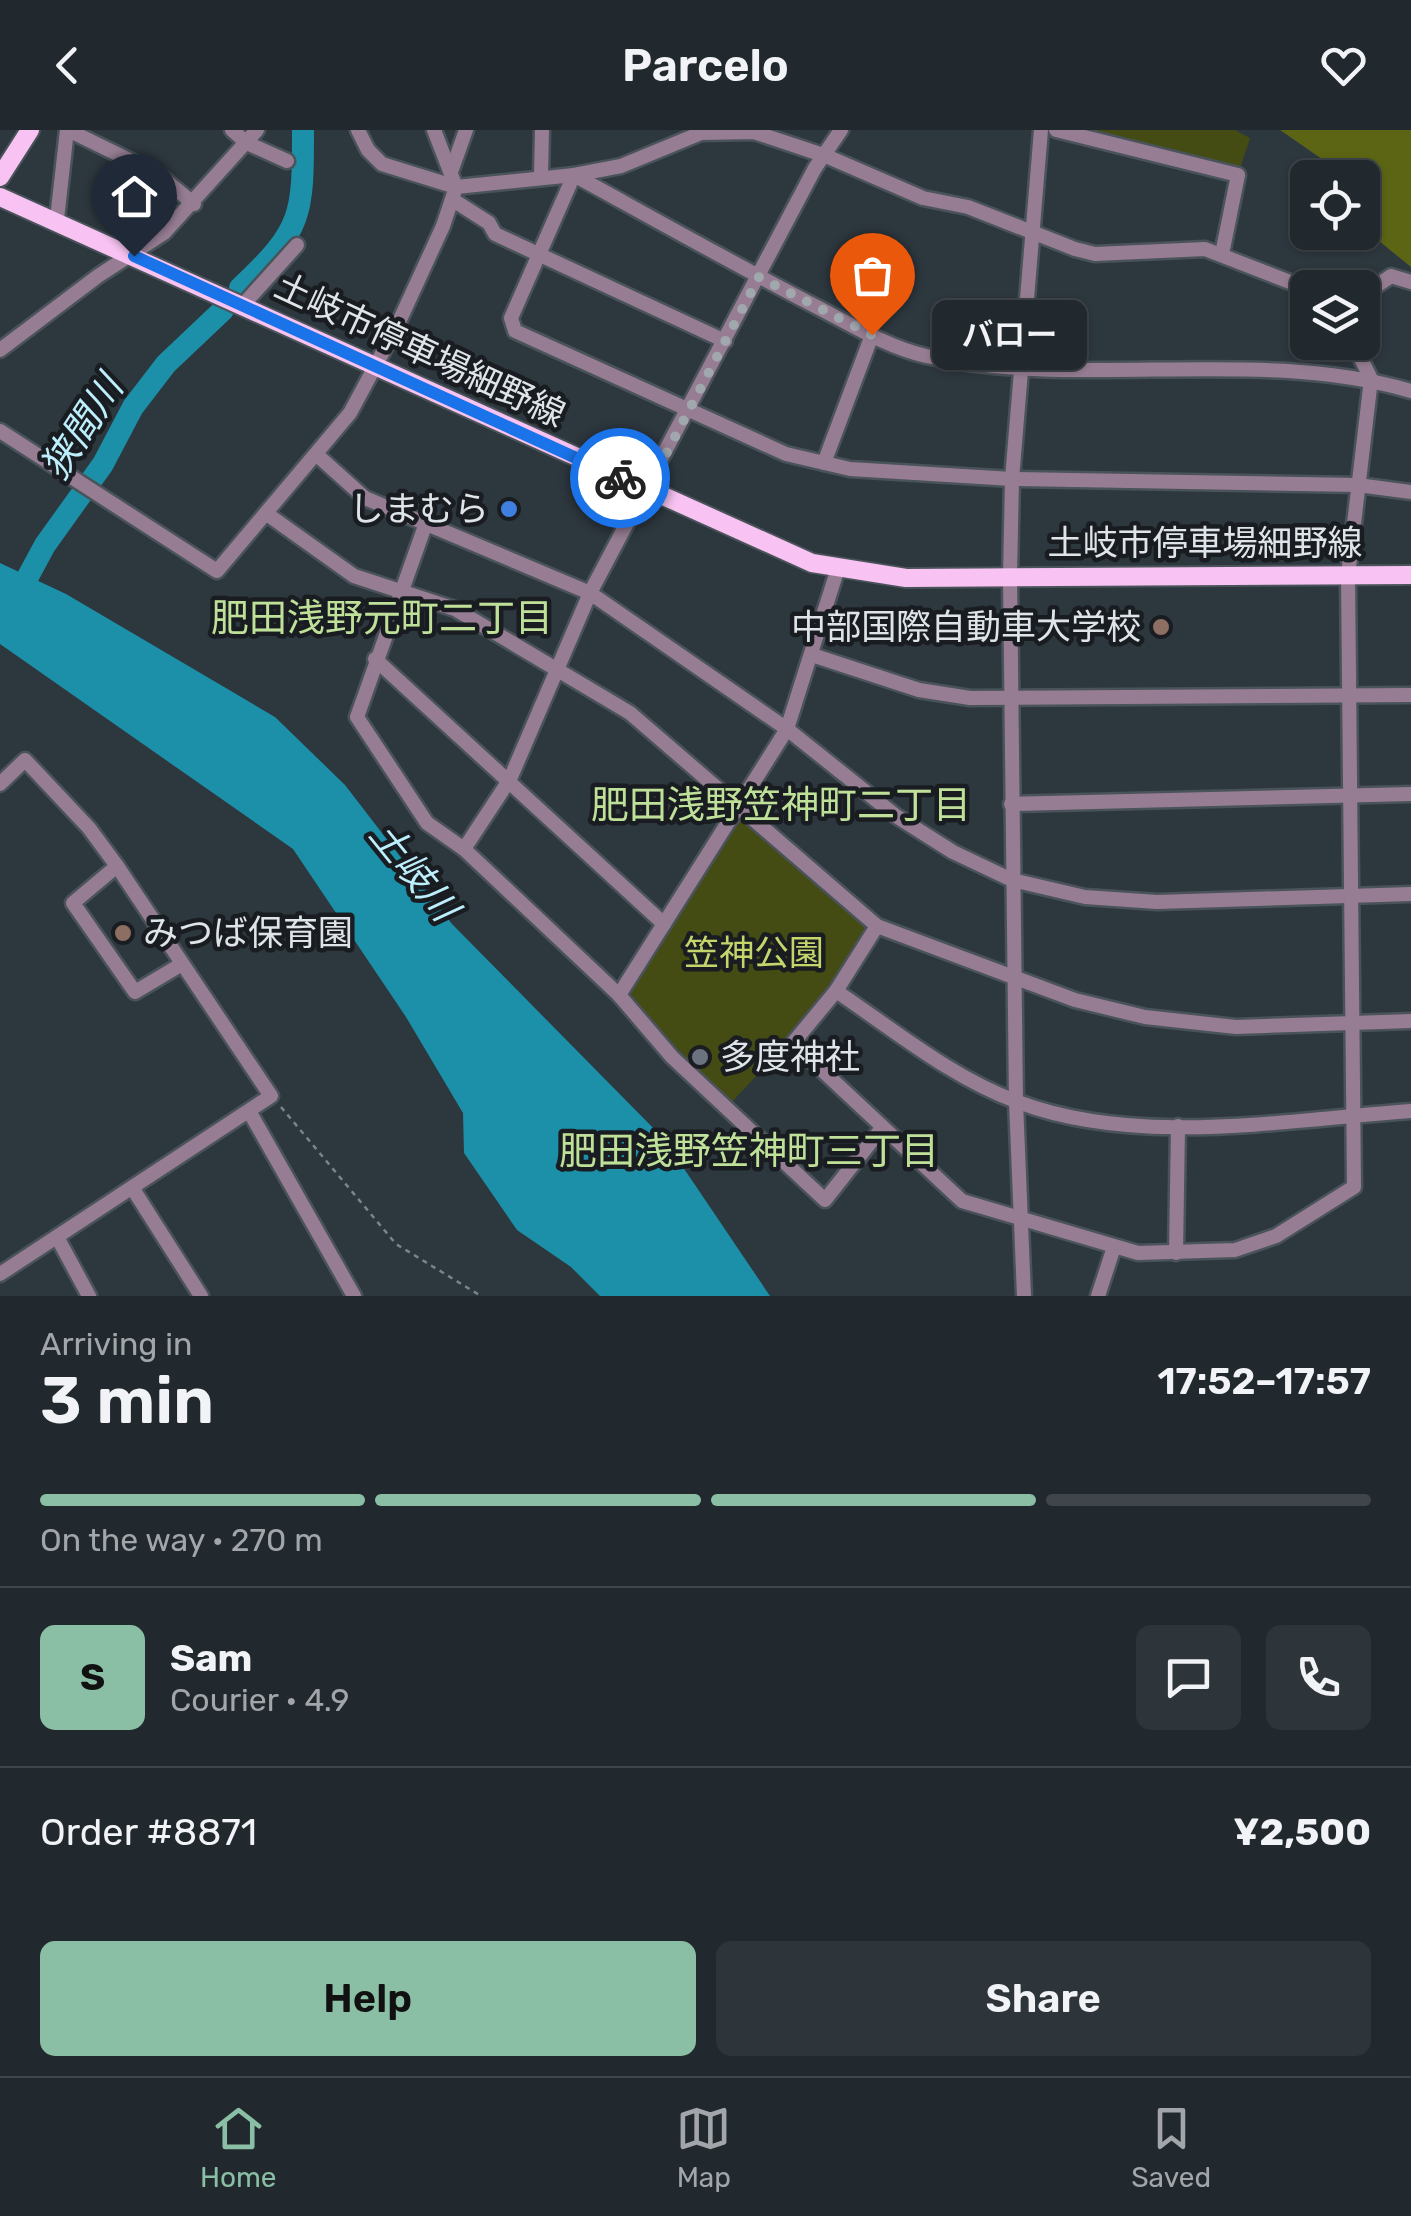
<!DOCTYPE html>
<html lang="en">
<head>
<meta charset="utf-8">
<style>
  body { margin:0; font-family:Rubik,"Noto Sans JP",sans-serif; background:#2e353a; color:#f1f3f6; height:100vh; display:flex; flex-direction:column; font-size:38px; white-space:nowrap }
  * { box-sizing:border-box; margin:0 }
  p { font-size:32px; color:#a2a6aa }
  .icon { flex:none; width:55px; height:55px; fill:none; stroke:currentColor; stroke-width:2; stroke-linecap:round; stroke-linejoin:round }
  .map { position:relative; height:1166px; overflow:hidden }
  .sheet { display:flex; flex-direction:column; background:#22292e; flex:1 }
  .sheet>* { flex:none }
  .fabs { position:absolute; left:1290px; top:30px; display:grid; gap:20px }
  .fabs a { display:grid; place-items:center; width:90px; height:90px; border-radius:15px; background:#22292e; box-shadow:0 2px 8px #0004,0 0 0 2px #3f454a; font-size:50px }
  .pin { position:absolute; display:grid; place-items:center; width:85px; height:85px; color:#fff; margin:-102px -42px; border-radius:50% 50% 50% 0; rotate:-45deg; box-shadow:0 0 10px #0007 }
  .pin .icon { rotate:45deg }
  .courier { position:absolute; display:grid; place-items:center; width:100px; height:100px; margin:-50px; border:8px solid #1a73e8; border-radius:50%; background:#fff; color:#222; box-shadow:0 2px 12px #0007 }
  .bubble { position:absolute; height:70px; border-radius:15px; background:#22292e; box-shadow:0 2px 8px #0004,0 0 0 2px #3f454a; font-size:32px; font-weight:600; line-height:70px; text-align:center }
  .head em { font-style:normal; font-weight:600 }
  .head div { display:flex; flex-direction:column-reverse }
  .head { display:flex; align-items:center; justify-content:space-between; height:170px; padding:0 40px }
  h1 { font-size:65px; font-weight:600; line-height:75px }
  .bar { display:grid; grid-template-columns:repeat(4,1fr); gap:15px 10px; align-content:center; height:120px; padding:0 40px }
  .bar i { height:12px; border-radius:8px; background:#3f454a }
  .bar .current { background:#8abfa5 }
  .bar p { grid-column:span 4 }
  .line { display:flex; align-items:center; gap:25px; padding:0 40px; border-top:2px solid #3f454a }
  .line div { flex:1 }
  .round { display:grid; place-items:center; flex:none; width:105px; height:105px; border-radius:15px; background:#2e353a }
  .primary-button { display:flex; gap:20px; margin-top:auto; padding:20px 40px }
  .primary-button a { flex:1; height:115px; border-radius:15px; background:#8abfa5; color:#111; font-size:40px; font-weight:600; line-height:115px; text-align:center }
  .primary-button a+a { background:#2e353a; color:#f1f3f6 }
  header { display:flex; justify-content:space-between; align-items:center; height:130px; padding:0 40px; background:#22292e; font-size:45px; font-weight:600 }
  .tab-bar { display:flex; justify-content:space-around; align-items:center; height:140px; border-top:2px solid #3f454a; background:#22292e; font-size:28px; color:#a2a6aa }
  .tab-bar a { display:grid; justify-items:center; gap:5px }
  .tab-bar .current { color:#8abfa5 }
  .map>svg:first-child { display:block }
</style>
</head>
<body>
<header><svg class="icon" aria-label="back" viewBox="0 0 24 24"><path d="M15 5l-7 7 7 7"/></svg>Parcelo<svg class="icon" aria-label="heart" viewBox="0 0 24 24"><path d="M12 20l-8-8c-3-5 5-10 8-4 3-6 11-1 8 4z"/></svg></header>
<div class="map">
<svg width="1411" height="1166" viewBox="0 0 1411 1166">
  <rect width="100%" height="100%" fill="#2d373e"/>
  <g fill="#444b13">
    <polygon points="1079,0 1235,0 1250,8 1240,39"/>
    <polygon points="738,687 873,804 821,877 730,974 675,922 628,860"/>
  </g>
  <polygon fill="#5c6514" points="1280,0 1411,0 1411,137 1363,98 1362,48 1348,47"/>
  <polygon fill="#1c90a8" points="0,433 66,464 275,587 345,655 452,794 664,1009 770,1166 600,1166 571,1137 517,1100 464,1023 463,983 406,887 293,719 0,514"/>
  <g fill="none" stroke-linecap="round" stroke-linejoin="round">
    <g stroke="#1c90a8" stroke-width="22">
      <path d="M240 158C303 99 303 85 303 0"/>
      <polyline points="18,465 45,415 103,334 133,277 166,234 223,180"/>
    </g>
    <g stroke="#495359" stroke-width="19">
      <g id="minor">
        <polyline points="68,0 158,44 194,74"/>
        <polyline points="232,0 247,13 287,31"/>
        <polyline points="358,0 368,20 382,34 456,57 574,45 621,36 701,3 754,2 826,26 923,68 968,77 1075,119 1095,124 1205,119 1308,159"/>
        <polyline points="1056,0 1238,45 1222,124"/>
        <polyline points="451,42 466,0"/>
        <polyline points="541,46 542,0"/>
        <polyline points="453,70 489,93 495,104 725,211"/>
        <polyline points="57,89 67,0"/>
        <polyline points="1362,166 1391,146 1411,152"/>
        <polyline points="243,175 297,115"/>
        <polyline points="0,220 98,146 164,103 257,0"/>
        <path d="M1411 261C1255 216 1085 260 926 226 887 217 850 194 815 176 734 134 654 89 574 45L511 188 515 201 786 324 850 339 1012 349 1358 355 1411 362"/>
        <polyline points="0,301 217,441 350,283 398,194 443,96 456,57 434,0"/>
        <polyline points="317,325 365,368 590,463 787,599 896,686 953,722 1012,750 1085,767 1157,772 1411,764"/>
        <polyline points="824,333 872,205"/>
        <polyline points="267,384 354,446 455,479 630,583 877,796 1075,870 1145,887 1236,897 1411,891"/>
        <polyline points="426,393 357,587 427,693 464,719 619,865 672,927 825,1070 882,998"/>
        <polyline points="812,525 919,560 970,568 1411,565"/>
        <polyline points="375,529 664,794"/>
        <polyline points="0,654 25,630 89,698 117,736 271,966 0,1144"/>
        <polyline points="1011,674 1411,664"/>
        <polyline points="464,719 510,649 590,463 815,38 841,0"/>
        <polyline points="117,736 73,773 135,862 182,834"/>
        <polyline points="877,796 836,861 793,913 962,1071 1138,1123 1235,1120 1276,1106 1354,1057 1348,445 1371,249 1353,212"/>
        <path d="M836 861C894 900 952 948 1018 972 1138 1017 1285 990 1411 981"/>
        <polyline points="619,865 787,599 838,438"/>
        <polyline points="249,981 354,1166"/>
        <polyline points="133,1059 201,1166"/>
        <polyline points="57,1107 89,1166"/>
        <polyline points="1176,1123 1178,996"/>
        <polyline points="1024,1166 1016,972 1010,446 1012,349 1041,0"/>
        <polyline points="1098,1166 1114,1117"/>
      </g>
    </g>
    <g stroke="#495359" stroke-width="22">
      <g id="major">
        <polyline points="0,47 30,0"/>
        <polyline points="0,67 812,433 906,448 1411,445"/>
      </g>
    </g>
    <polyline stroke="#7b848a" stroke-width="2.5" stroke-dasharray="5 5" stroke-linecap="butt" points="281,977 396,1114 481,1166"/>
    <use href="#minor" stroke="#967d93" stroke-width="14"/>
    <use href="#major" stroke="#f8c3f2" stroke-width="18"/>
  </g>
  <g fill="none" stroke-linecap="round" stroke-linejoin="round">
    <polyline stroke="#a0a7ad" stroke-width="10" stroke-dasharray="0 18" points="620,348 647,360 759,147 872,205"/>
    <polyline stroke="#1a73e8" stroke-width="12" points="134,126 620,348"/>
  </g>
  <circle fill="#3f7fe0" stroke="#191d21" stroke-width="4" cx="509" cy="379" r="10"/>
  <g fill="#8d6e63" stroke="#191d21" stroke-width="4">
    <circle cx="1161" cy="497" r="10"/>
    <circle cx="123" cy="803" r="10"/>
  </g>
  <circle fill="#6b7280" stroke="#191d21" stroke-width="4" cx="700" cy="927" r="10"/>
  <g text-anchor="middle" stroke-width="9" stroke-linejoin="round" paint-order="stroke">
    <g font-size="35" fill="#dee4e9" stroke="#191d21">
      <text transform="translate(420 220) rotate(25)" y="12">土岐市停車場細野線</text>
      <text x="1205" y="425">土岐市停車場細野線</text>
    </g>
    <g font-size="35" fill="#dee4e9" stroke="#191d21" text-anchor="end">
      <text x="489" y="391">しまむら</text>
      <text x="1141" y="509">中部国際自動車大学校</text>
      <text x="143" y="815" text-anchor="start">みつば保育園</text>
      <text x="720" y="939" text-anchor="start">多度神社</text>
    </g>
    <g font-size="35" fill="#c5d46b" stroke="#191d21">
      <text x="754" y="835">笠神公園</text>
    </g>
    <g font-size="38" font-style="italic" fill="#bdeefb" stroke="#191d21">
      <text transform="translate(82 297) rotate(-57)" y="13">狭間川</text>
      <text transform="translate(414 741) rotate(51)" y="13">土岐川</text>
    </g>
    <g font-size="38" fill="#bfe099" stroke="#191d21">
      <text x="382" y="501">肥田浅野元町二丁目</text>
      <text x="781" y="688">肥田浅野笠神町二丁目</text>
      <text x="749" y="1034">肥田浅野笠神町三丁目</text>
    </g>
  </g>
</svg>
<div class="fabs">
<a><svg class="icon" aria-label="locate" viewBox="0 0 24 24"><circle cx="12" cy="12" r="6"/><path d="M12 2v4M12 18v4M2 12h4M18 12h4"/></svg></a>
<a><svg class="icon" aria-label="layers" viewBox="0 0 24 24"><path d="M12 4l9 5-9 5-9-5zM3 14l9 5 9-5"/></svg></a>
</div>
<div class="pin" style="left:872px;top:205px;background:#ea580c"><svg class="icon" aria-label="bag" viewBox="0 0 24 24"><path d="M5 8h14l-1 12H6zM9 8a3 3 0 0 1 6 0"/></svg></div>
<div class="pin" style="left:134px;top:126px;background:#1f2937"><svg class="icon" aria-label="home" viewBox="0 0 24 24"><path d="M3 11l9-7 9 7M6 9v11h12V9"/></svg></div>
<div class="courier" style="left:620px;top:348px"><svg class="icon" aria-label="bike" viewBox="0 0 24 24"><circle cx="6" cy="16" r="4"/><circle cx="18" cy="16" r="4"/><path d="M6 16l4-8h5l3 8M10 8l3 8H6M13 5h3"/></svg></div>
<div class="bubble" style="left:932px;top:170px;width:155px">バロー</div>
</div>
<section class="sheet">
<div class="head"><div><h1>3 min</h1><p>Arriving in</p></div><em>17:52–17:57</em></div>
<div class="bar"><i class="current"></i><i class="current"></i><i class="current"></i><i></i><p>On the way · 270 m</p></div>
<div class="line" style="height:180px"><b class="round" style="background:#8abfa5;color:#111">S</b><div><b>Sam</b><p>Courier · 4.9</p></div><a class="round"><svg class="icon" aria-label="chat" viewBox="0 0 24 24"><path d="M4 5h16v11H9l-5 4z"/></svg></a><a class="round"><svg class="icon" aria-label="phone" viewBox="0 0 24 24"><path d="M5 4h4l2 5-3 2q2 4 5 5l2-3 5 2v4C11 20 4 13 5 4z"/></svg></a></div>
<div class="line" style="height:130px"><div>Order #8871</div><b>¥2,500</b></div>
<div class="primary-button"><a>Help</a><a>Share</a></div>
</section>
<nav class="tab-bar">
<a class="current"><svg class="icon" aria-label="home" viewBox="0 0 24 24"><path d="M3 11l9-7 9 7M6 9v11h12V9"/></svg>Home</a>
<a><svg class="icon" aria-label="map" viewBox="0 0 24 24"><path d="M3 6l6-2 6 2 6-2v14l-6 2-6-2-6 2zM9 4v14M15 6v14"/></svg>Map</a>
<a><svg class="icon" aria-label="saved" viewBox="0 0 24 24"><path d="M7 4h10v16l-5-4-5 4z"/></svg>Saved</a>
</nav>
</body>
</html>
